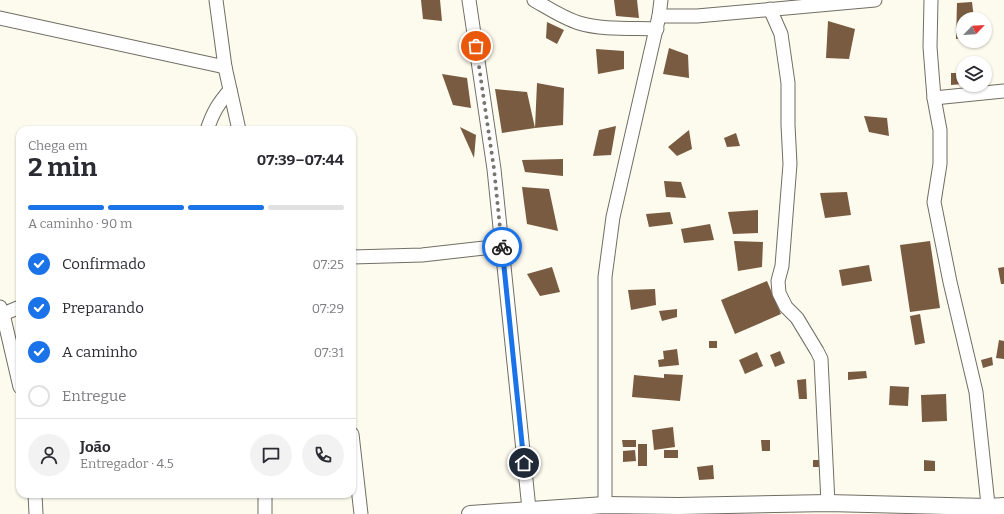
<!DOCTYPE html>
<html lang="pt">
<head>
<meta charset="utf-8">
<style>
  body { margin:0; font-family:Bitter,serif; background:#f2f2f3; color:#2b2b33; height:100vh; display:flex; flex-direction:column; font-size:15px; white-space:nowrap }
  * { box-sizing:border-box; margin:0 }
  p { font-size:13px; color:#7c7c81 }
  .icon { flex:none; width:22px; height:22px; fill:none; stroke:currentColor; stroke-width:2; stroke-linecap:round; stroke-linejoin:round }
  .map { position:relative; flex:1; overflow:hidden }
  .sheet { position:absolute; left:16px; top:126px; width:340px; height:372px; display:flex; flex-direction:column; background:#fff; border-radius:12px; box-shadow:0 1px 3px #0004 }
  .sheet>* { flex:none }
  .needle { width:26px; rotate:65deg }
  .fabs { position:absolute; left:956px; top:12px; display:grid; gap:8px }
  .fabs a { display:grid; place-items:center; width:36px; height:36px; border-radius:50%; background:#fff; box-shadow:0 1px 3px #0004; font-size:20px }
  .pin { position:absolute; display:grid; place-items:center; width:34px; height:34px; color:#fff; margin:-17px; border:2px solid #fff; border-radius:50%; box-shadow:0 1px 4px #0007 }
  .courier { position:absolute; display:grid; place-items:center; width:40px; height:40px; margin:-20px; border:3px solid #1a73e8; border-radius:50%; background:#fff; color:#222; box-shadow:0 1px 5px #0007 }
  .overview em { font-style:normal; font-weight:700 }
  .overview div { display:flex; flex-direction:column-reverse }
  .overview { display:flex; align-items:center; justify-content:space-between; height:68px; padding:0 12px }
  h1 { font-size:26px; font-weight:700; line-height:30px }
  .bar { display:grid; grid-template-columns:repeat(4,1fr); gap:6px 4px; align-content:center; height:48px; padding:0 12px }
  .bar i { height:5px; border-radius:3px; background:#e1e1e2 }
  .bar .on { background:#1a73e8 }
  .bar p { grid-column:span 4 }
  .line { display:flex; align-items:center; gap:10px; padding:0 12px; border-top:1px solid #e1e1e2 }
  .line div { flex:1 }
  .round { display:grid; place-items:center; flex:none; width:42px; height:42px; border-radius:21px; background:#f2f2f3 }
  ol { padding:0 12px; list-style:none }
  li { display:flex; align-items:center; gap:12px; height:44px }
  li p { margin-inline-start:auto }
  li .icon { padding:4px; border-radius:50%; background:#1a73e8; color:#fff; stroke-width:4 }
  li:last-child { color:#7c7c81 }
  li i { width:22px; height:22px; border:2px solid #e1e1e2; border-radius:50% }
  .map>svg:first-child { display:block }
</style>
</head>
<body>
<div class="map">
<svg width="1004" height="514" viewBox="0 0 1004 514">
  <rect width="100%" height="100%" fill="#fdfaee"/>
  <g fill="#785b41">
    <polygon points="421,0 440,0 442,21 423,19"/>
    <polygon points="614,0 637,0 639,18 616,16"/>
    <polygon points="972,2 974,19 963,19 963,38 956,39 957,3"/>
    <polygon points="828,21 855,29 849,59 826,58"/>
    <polygon points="547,22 564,30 557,44 546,38"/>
    <polygon points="669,48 688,55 689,78 663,74"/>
    <polygon points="596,49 624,51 624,69 598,74"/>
    <polygon points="951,73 963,73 963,84 951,85"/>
    <polygon points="442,74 467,78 471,108 453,105"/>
    <polygon points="537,83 564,88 563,125 535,128"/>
    <polygon points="495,89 527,92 535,128 502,133"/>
    <polygon points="864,116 887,118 889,136 869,132"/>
    <polygon points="616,126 611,155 593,156 599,130"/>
    <polygon points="460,127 476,135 474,158"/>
    <polygon points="689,130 692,149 677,156 668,147"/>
    <polygon points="736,133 740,146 727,147 724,138"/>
    <polygon points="563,159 563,176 525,172 522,160"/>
    <polygon points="664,181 681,182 686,198 666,197"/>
    <polygon points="522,187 549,189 558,231 527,224"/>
    <polygon points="847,192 851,215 825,218 820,193"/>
    <polygon points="758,210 758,233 733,234 728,212"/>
    <polygon points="670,212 673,224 649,227 646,214"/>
    <polygon points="710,224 714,240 684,243 681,229"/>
    <polygon points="734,241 763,242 762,267 738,271"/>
    <polygon points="930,241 940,308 910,312 900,245"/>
    <polygon points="869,265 872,281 842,286 839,270"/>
    <polygon points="552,267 560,292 540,296 527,274"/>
    <polygon points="1004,267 1004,284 1001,284 998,268"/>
    <polygon points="767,281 781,314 735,334 721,300"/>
    <polygon points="655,289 656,305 631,310 628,290"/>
    <polygon points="677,309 677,317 662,321 659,311"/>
    <polygon points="920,314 925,343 915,345 910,316"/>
    <polygon points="999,340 1004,341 1004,359 996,358"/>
    <rect x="709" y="341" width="8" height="7"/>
    <polygon points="677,349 679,365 659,367 658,360 664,359 663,351"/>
    <polygon points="780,351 785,363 775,367 770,355"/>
    <polygon points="757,352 763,366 745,374 739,360"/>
    <polygon points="992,357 993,365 983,368 981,360"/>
    <polygon points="866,371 867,378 848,380 848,372"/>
    <polygon points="664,374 683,375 680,401 632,397 634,375 664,378"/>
    <polygon points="806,379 807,399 799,399 797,380"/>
    <polygon points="890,386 909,387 908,406 889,405"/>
    <polygon points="946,394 947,421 922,422 921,395"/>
    <polygon points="673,427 675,447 654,450 652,430"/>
    <polygon points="622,440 636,440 636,447 623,447"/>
    <polygon points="761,440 770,440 770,451 762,451"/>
    <rect x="638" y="444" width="9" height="22"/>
    <polygon points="635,450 636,461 623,462 623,451"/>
    <rect x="664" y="450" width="14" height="8"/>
    <rect x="813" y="460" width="9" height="7"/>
    <polygon points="924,460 935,461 935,471 924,471"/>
    <polygon points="713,465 714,479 699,480 697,467"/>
  </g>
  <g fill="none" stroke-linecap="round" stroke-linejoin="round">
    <g stroke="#716e64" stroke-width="15">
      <g id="minor">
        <polyline points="216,0 225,67 239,130"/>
        <polyline points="469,0 494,169 529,509"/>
        <path d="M534 0C548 8 563 18 579 23 602 30 632 28 657 29"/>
        <polyline points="931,0 930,47 934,98 940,130 940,164 934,202 950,282 976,392 989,514"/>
        <polyline points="770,9 781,34 788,83 788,125 790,164 782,266 778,281 779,293 786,307 797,318 817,351 821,359 828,503"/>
        <polyline points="659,16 697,16 875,0"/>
        <polyline points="0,18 225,67"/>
        <polyline points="934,98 1004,91"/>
        <path d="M207 130C213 112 218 104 230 90"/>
        <polyline points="352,257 422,255 502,246"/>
        <polyline points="0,307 3,314 20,387"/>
        <polyline points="3,314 20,307"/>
        <polyline points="352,434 361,514"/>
        <polyline points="35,494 36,514"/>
        <polyline points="265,494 265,514"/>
        <polyline points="605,505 605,277 613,217 659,16 661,0"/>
      </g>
    </g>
    <g stroke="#716e64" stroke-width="18">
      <polyline id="tertiary" points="470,514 605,505 678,506 828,503 987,507 1004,506"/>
    </g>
    <use href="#minor" stroke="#fff" stroke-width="13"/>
    <use href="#tertiary" stroke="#fff" stroke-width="16"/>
  </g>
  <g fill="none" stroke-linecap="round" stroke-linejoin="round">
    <polyline stroke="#77756e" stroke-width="4" stroke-dasharray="0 7.2" points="476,46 494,169 502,247"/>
    <polyline stroke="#1a73e8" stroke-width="5" points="502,247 524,463"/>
  </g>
</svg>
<div class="fabs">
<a><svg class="needle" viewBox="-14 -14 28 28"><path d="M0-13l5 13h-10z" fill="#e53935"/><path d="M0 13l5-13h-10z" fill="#7c7c81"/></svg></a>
<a><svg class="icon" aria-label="layers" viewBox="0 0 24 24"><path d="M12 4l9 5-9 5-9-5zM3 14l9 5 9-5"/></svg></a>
</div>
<div class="pin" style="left:476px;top:46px;background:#ea580c"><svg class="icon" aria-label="bag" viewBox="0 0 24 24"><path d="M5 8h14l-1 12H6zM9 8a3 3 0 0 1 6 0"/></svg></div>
<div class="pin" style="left:524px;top:463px;background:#1f2937"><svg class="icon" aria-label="home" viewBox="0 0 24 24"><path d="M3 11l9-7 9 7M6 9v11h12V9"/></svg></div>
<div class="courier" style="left:502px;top:247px"><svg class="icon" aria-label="bike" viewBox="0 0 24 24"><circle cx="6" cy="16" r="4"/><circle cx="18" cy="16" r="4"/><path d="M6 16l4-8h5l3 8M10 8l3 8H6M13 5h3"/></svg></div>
<section class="sheet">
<div class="overview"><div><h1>2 min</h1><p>Chega em</p></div><em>07:39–07:44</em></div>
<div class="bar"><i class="on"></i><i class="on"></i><i class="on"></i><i></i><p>A caminho · 90 m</p></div>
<ol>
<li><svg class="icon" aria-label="check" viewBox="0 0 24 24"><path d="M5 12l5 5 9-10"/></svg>Confirmado<p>07:25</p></li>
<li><svg class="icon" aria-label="check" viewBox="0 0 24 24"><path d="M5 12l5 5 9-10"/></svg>Preparando<p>07:29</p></li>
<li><svg class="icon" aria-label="check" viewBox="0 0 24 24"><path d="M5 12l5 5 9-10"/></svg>A caminho<p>07:31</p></li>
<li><i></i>Entregue</li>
</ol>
<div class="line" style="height:72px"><a class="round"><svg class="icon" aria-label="person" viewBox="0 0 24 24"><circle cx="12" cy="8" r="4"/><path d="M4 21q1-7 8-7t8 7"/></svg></a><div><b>João</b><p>Entregador · 4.5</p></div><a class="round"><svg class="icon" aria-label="chat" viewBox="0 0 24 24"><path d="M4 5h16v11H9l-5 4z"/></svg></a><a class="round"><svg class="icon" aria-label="phone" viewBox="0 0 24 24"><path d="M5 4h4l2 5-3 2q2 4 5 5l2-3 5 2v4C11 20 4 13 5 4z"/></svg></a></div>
</section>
</div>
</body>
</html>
